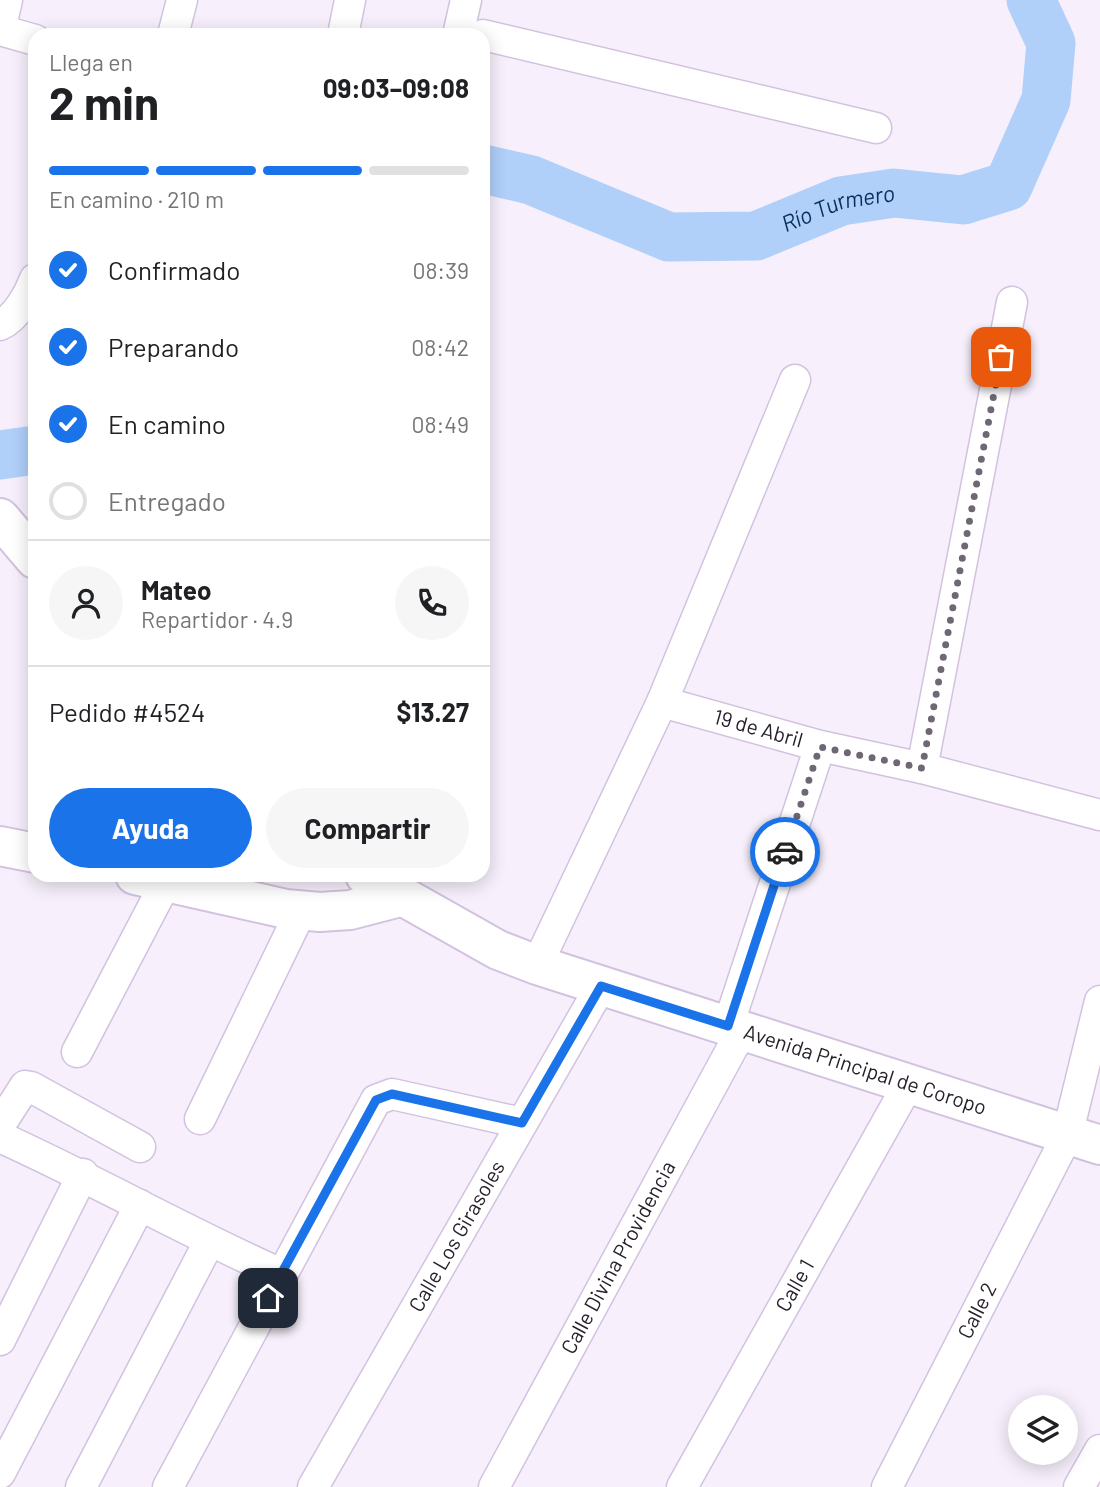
<!DOCTYPE html>
<html lang="es">
<head>
<meta charset="utf-8">
<style>
  body { margin:0; font-family:Barlow,sans-serif; background:#f6f6f6; color:#202124; height:100vh; display:flex; flex-direction:column; font-size:26px; white-space:nowrap }
  * { box-sizing:border-box; margin:0 }
  p { font-size:23px; color:#757577 }
  .icon { flex:none; width:38px; height:38px; fill:none; stroke:currentColor; stroke-width:2; stroke-linecap:round; stroke-linejoin:round }
  .map { position:relative; flex:1; overflow:hidden }
  .side { position:absolute; left:28px; top:28px; width:462px; height:854px; display:flex; flex-direction:column; background:#fff; border-radius:21px; box-shadow:0 4px 18px #0003 }
  .side>* { flex:none }
  .controls { position:absolute; left:1008px; top:1395px; display:grid; gap:14px }
  .controls a { display:grid; place-items:center; width:70px; height:70px; border-radius:50%; background:#fff; box-shadow:0 4px 18px #0003; font-size:35px }
  .pin { position:absolute; display:grid; place-items:center; width:60px; height:60px; color:#fff; margin:-30px; border-radius:14px; box-shadow:0 4px 10px #0006 }
  .courier { position:absolute; display:grid; place-items:center; width:70px; height:70px; margin:-35px; border:5px solid #1a73e8; border-radius:50%; background:#fff; color:#222; box-shadow:0 2px 9px #0007 }
  .summary em { font-style:normal; font-weight:700 }
  .summary div { display:flex; flex-direction:column-reverse }
  .summary { display:flex; align-items:center; justify-content:space-between; height:119px; padding:0 21px }
  h1 { font-size:46px; font-weight:700; line-height:52px }
  .bar { display:grid; grid-template-columns:repeat(4,1fr); gap:10px 7px; align-content:center; height:84px; padding:0 21px }
  .bar i { height:9px; border-radius:5px; background:#e0e0e0 }
  .bar .on { background:#1a73e8 }
  .bar p { grid-column:span 4 }
  .line { display:flex; align-items:center; gap:18px; padding:0 21px; border-top:2px solid #e0e0e0 }
  .line div { flex:1 }
  .round { display:grid; place-items:center; flex:none; width:74px; height:74px; border-radius:37px; background:#f6f6f6 }
  ol { padding:0 21px; list-style:none }
  li { display:flex; align-items:center; gap:21px; height:77px }
  li p { margin-inline-start:auto }
  li .icon { padding:7px; border-radius:50%; background:#1a73e8; color:#fff; stroke-width:4 }
  li:last-child { color:#757577 }
  li i { width:38px; height:38px; border:4px solid #e0e0e0; border-radius:50% }
  .action { display:flex; gap:14px; margin-top:auto; padding:14px 21px }
  .action a { flex:1; height:80px; border-radius:42px; background:#1a73e8; color:#fff; font-size:28px; font-weight:700; line-height:80px; text-align:center }
  .action a+a { background:#f6f6f6; color:#202124 }
  .map>svg:first-child { display:block }
</style>
</head>
<body>
<div class="map">
<svg width="1100" height="1487" viewBox="0 0 1100 1487">
  <rect width="100%" height="100%" fill="#f7f0fc"/>
  <g fill="none" stroke-linecap="round" stroke-linejoin="round">
    <g stroke="#b0cff9" stroke-width="49">
      <path id="s1" d="M483 169 531 180 669 237 756 236 841 201 894 193 963 200 1008 186 1046 100 1051 43 1031 0"/>
      <polyline points="0,455 35,450"/>
    </g>
    <g stroke="#d3c2df" stroke-width="33">
      <g id="street">
        <polyline points="7,0 0,30 35,40"/>
        <polyline points="173,35 182,0"/>
        <polyline points="343,35 350,0"/>
        <polyline points="458,35 466,0"/>
        <polyline points="483,35 876,128"/>
        <path d="M0 325C16 318 29 295 35 279"/>
        <path id="s2" d="M662 702 820 746 922 768 1100 815"/>
        <polyline points="922,768 1012,302"/>
        <polyline points="537,965 662,702 795,380"/>
        <polyline points="728,1026 820,746"/>
        <polyline points="77,1052 166,882"/>
        <polyline points="200,1119 301,911"/>
        <polyline points="0,1125 25,1086 31,1087 140,1147"/>
        <path d="M0 1137C95 1180 185 1231 281 1274"/>
        <polyline points="0,1340 83,1174"/>
        <polyline points="0,1473 140,1205"/>
        <polyline points="81,1487 209,1242"/>
        <polyline points="168,1487 376,1100 392,1094 522,1123"/>
        <path id="s3" d="M313 1487 601 986"/>
        <path id="s4" d="M494 1487 742 1030"/>
        <path id="s5" d="M682 1487 909 1083"/>
        <path id="s6" d="M887 1487 1067 1136 1100 1001"/>
        <polyline points="1079,1487 1100,1450"/>
      </g>
    </g>
    <g stroke="#d3c2df" stroke-width="42">
      <g id="secondary">
        <polyline points="0,518 35,559"/>
        <polyline points="0,846 35,853"/>
        <polyline points="135,875 286,909 320,912 350,910 400,897"/>
        <path id="s7" d="M365 875 498 950 537 965 1100 1145"/>
      </g>
    </g>
    <use href="#street" stroke="#fff" stroke-width="30"/>
    <use href="#secondary" stroke="#fff" stroke-width="38"/>
  </g>
  <g fill="none" stroke-linecap="round" stroke-linejoin="round">
    <polyline stroke="#6f6874" stroke-width="7" stroke-dasharray="0 12.6" points="785,852 820,747 922,768 1001,357"/>
    <polyline stroke="#1a73e8" stroke-width="9" points="268,1298 376,1100 392,1094 522,1123 601,986 728,1026 785,852"/>
  </g>
  <g text-anchor="middle" stroke-width="6" stroke-linejoin="round" paint-order="stroke">
    <g font-size="21" fill="#261f2a" stroke="#fff">
      <text dy="7" stroke="none"><textPath href="#s2" startOffset="100">19 de Abril</textPath></text>
      <text dy="7" stroke="none"><textPath href="#s7" startOffset="539">Avenida Principal de Coropo</textPath></text>
      <text dy="7" stroke="none"><textPath href="#s3" startOffset="289">Calle Los Girasoles</textPath></text>
      <text dy="7" stroke="none"><textPath href="#s4" startOffset="261">Calle Divina Providencia</textPath></text>
      <text dy="7" stroke="none"><textPath href="#s5" startOffset="231">Calle 1</textPath></text>
      <text dy="7" stroke="none"><textPath href="#s6" startOffset="198">Calle 2</textPath></text>
    </g>
    <g font-size="23" font-style="italic" fill="#08305d" stroke="#fff">
      <text dy="8" stroke="none"><textPath href="#s1" startOffset="373">Río Turmero</textPath></text>
    </g>
  </g>
</svg>
<div class="controls">
<a><svg class="icon" aria-label="layers" viewBox="0 0 24 24"><path d="M12 4l9 5-9 5-9-5zM3 14l9 5 9-5"/></svg></a>
</div>
<div class="pin" style="left:1001px;top:357px;background:#ea580c"><svg class="icon" aria-label="bag" viewBox="0 0 24 24"><path d="M5 8h14l-1 12H6zM9 8a3 3 0 0 1 6 0"/></svg></div>
<div class="pin" style="left:268px;top:1298px;background:#1f2937"><svg class="icon" aria-label="home" viewBox="0 0 24 24"><path d="M3 11l9-7 9 7M6 9v11h12V9"/></svg></div>
<div class="courier" style="left:785px;top:852px"><svg class="icon" aria-label="car" viewBox="0 0 24 24"><path d="M5 17H2v-5l4-1 3-4h7l3 4 3 1v5h-3M9 17h6M6 11h13"/><circle cx="7" cy="17" r="2"/><circle cx="17" cy="17" r="2"/></svg></div>
<section class="side">
<div class="summary"><div><h1>2 min</h1><p>Llega en</p></div><em>09:03–09:08</em></div>
<div class="bar"><i class="on"></i><i class="on"></i><i class="on"></i><i></i><p>En camino · 210 m</p></div>
<ol>
<li><svg class="icon" aria-label="check" viewBox="0 0 24 24"><path d="M5 12l5 5 9-10"/></svg>Confirmado<p>08:39</p></li>
<li><svg class="icon" aria-label="check" viewBox="0 0 24 24"><path d="M5 12l5 5 9-10"/></svg>Preparando<p>08:42</p></li>
<li><svg class="icon" aria-label="check" viewBox="0 0 24 24"><path d="M5 12l5 5 9-10"/></svg>En camino<p>08:49</p></li>
<li><i></i>Entregado</li>
</ol>
<div class="line" style="height:126px"><a class="round"><svg class="icon" aria-label="person" viewBox="0 0 24 24"><circle cx="12" cy="8" r="4"/><path d="M4 21q1-7 8-7t8 7"/></svg></a><div><b>Mateo</b><p>Repartidor · 4.9</p></div><a class="round"><svg class="icon" aria-label="phone" viewBox="0 0 24 24"><path d="M5 4h4l2 5-3 2q2 4 5 5l2-3 5 2v4C11 20 4 13 5 4z"/></svg></a></div>
<div class="line" style="height:91px"><div>Pedido #4524</div><b>$13.27</b></div>
<div class="action"><a>Ayuda</a><a>Compartir</a></div>
</section>
</div>
</body>
</html>
